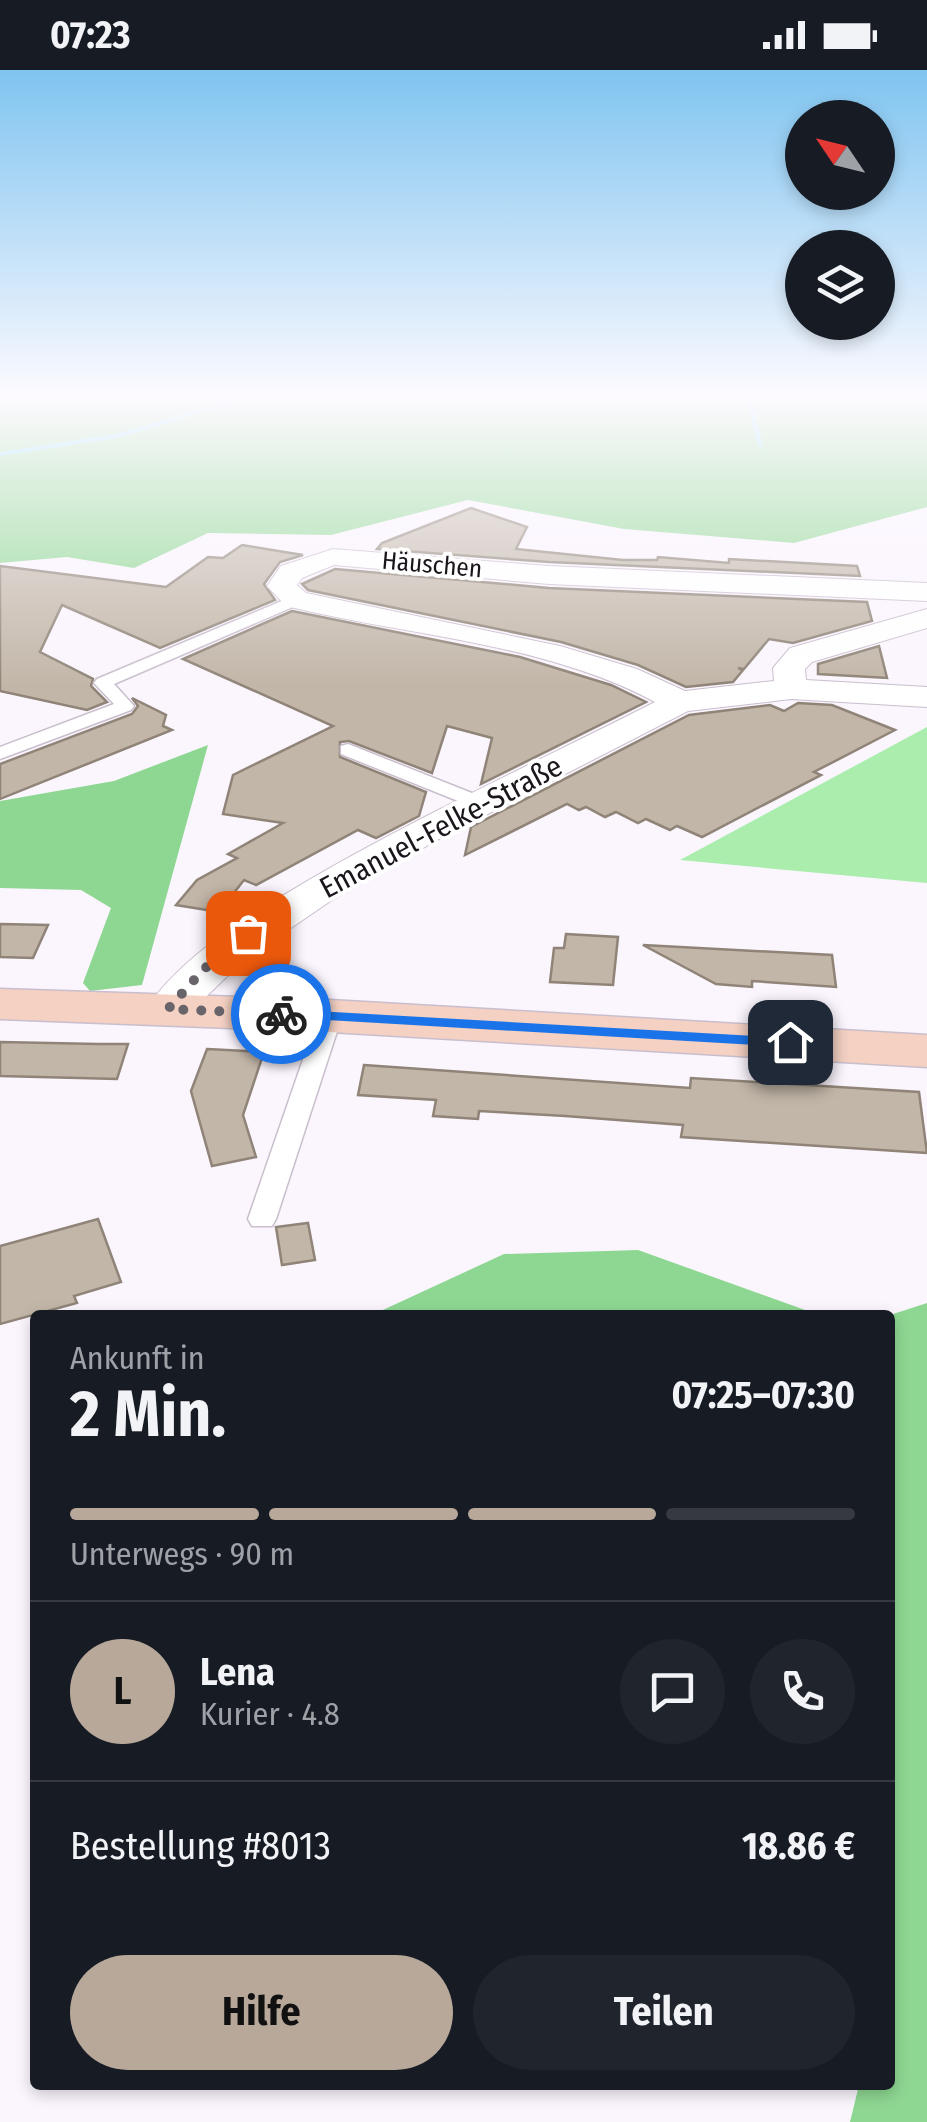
<!DOCTYPE html>
<html lang="de">
<head>
<meta charset="utf-8">
<style>
  body { margin:0; font-family:"Fira Sans Condensed",sans-serif; background:#20242c; color:#f1f3f6; height:100vh; display:flex; flex-direction:column; font-size:38px; white-space:nowrap }
  * { box-sizing:border-box; margin:0 }
  p { font-size:32px; color:#9ea1a6 }
  .icon { flex:none; width:55px; height:55px; fill:none; stroke:currentColor; stroke-width:2; stroke-linecap:round; stroke-linejoin:round }
  .map { position:relative; flex:1; overflow:hidden }
  .panel { position:absolute; left:30px; top:1240px; width:865px; height:780px; display:flex; flex-direction:column; background:#171b24; border-radius:10px; box-shadow:0 5px 15px #0003 }
  .panel>* { flex:none }
  .needle { width:65px; rotate:305deg }
  .fabs { position:absolute; left:785px; top:30px; display:grid; gap:20px }
  .fabs a { display:grid; place-items:center; width:110px; height:110px; border-radius:50%; background:#171b24; box-shadow:0 5px 15px #0003; font-size:50px }
  .pin { position:absolute; display:grid; place-items:center; width:85px; height:85px; color:#fff; margin:-42px; border-radius:20px; box-shadow:0 5px 15px #0006 }
  .courier { position:absolute; display:grid; place-items:center; width:100px; height:100px; margin:-50px; border:8px solid #1a73e8; border-radius:50%; background:#fff; color:#222; box-shadow:0 2px 12px #0007 }
  .head em { font-style:normal; font-weight:700 }
  .head div { display:flex; flex-direction:column-reverse }
  .head { display:flex; align-items:center; justify-content:space-between; height:170px; padding:0 40px }
  h1 { font-size:65px; font-weight:700; line-height:75px }
  .bar { display:grid; grid-template-columns:repeat(4,1fr); gap:15px 10px; align-content:center; height:120px; padding:0 40px }
  .bar i { height:12px; border-radius:8px; background:#363941 }
  .bar .current { background:#b8a89a }
  .bar p { grid-column:span 4 }
  .line { display:flex; align-items:center; gap:25px; padding:0 40px; border-top:2px solid #363941 }
  .line div { flex:1 }
  .round { display:grid; place-items:center; flex:none; width:105px; height:105px; border-radius:52px; background:#20242c }
  .action { display:flex; gap:20px; margin-top:auto; padding:20px 40px }
  .action a { flex:1; height:115px; border-radius:60px; background:#b8a89a; color:#111; font-size:40px; font-weight:700; line-height:115px; text-align:center }
  .action a+a { background:#20242c; color:#f1f3f6 }
  .status { display:flex; justify-content:space-between; align-items:center; height:70px; padding:0 50px; background:#171b24; direction:ltr }
  .status svg { height:28px; fill:currentColor }
  .map>svg:first-child { display:block }
</style>
</head>
<body>
<div class="status"><b>07:23</b><svg viewBox="0 0 49 12"><path d="M0 12V9h3v3zM5 12V6h3v6zM10 12V3h3v9zM15 12V0h3v12zM26 1h20v11H26zM47 4h2v5h-2z"/></svg></div>
<div class="map">
<svg width="927" height="2052" viewBox="0 0 927 2052">
  <rect width="100%" height="100%" fill="#fbf5fe"/>
  <polygon fill="#aaedad" points="927,657 927,813 680,790"/>
  <g fill="#8ed792">
    <polygon points="0,328 927,328 927,437 794,473 624,459 468,430 331,465 208,463 134,498 67,487 0,493"/>
    <polygon points="208,675 142,915 90,921 83,913 111,838 81,820 0,818 0,731 114,711"/>
    <polygon points="638,1180 819,1245 372,1245 504,1184"/>
    <polygon points="927,1233 927,2052 850,2052 859,2015 890,2015 890,1245"/>
  </g>
  <g fill="none" stroke-linecap="round" stroke-linejoin="round">
    <g fill="#83dbfd" fill-rule="evenodd">
      <polygon points="239,328 249,328 118,368 0,386 0,382 117,364"/>
      <polygon points="746,328 752,328 763,377 758,376"/>
    </g>
  </g>
  <g fill="#c2b6a8" stroke="#8f8477" stroke-width="2.5">
    <polygon points="471,438 527,457 516,479 623,490 657,490 658,487 729,493 729,489 857,496 860,506 549,492 377,479 382,473"/>
    <polygon points="242,475 303,485 280,492 264,514 275,530 160,578 62,535 40,582 93,609 91,616 107,632 87,640 0,621 0,496 166,517 208,487 223,488"/>
    <polygon points="335,499 549,518 867,532 872,551 793,573 769,569 744,599 738,598 743,600 733,612 686,617 638,595 561,572 308,520 302,514"/>
    <polygon points="292,541 520,587 611,615 646,632 481,714 492,668 447,656 432,703 349,671 340,672 340,687 426,722 419,746 376,768 358,760 256,815 244,810 219,842 176,835 197,810 237,788 228,784 283,753 223,744 233,705 333,656 183,589"/>
    <polygon points="879,576 887,608 818,604 818,594"/>
    <polygon points="132,628 166,645 163,656 172,660 0,729 0,694 132,644 138,636"/>
    <polygon points="798,633 832,635 895,660 814,702 821,705 702,767 677,756 670,760 646,749 638,753 616,742 605,747 586,737 579,740 567,734 465,785 471,757 689,645 770,635 784,641"/>
    <polygon points="0,854 48,855 33,888 0,887"/>
    <polygon points="566,864 618,867 613,915 550,912 554,878 564,878"/>
    <polygon points="643,875 832,885 836,917 752,911 752,917 716,914"/>
    <polygon points="0,972 98,974 128,974 117,1009 0,1006"/>
    <polygon points="207,979 264,982 243,1045 256,1087 212,1096 191,1021"/>
    <polygon points="364,995 690,1018 691,1008 919,1022 927,1083 681,1067 683,1055 565,1046 479,1041 478,1049 433,1046 436,1030 358,1025"/>
    <polygon points="98,1149 121,1212 74,1226 77,1233 0,1254 0,1176"/>
    <polygon points="308,1153 315,1190 282,1195 276,1157"/>
  </g>
  <g fill="none" stroke-linecap="round" stroke-linejoin="round">
    <g stroke="#c9becd" stroke-width="3">
      <g id="lane">
        <polygon points="296,525 304,530 302,533 114,614 134,636 131,640 0,689 0,677 114,634 94,613 97,609"/>
        <polygon points="348,674 487,729 490,733 480,739 473,737 341,684 341,676"/>
        <polygon points="330,939 342,946 276,1149 272,1156 252,1156 248,1149 318,946"/>
      </g>
    </g>
    <g stroke="#c9becd" stroke-width="2">
      <path id="street" d="M333 479 549 496 927 513V531L549 514 334 495 302 508 297 515 306 523 560 576 637 599 685 621 774 611 773 598 790 578 927 539V558L812 592 805 599 806 610 927 617V637L791 629 688 641 439 769 332 830 244 890 184 948 168 952 152 948 146 939C185 882 255 842 314 807 425 743 541 690 655 632 543 572 407 566 286 536L267 516 281 496Z"/>
    </g>
    <g stroke="#c9becd" stroke-width="3">
      <polygon id="secondary" points="0,919 330,930 927,965 927,997 330,962 0,949"/>
    </g>
    <use href="#lane" fill="#fff" fill-rule="evenodd"/>
    <use href="#street" fill="#fff" fill-rule="evenodd"/>
    <use href="#secondary" fill="#f4d1c3" fill-rule="evenodd"/>
  </g>
  <linearGradient id="sky" x2="0" y2="1"><stop stop-color="#7fc4f0"/><stop offset="0.53" stop-color="#fdfaff"/><stop offset="1" stop-color="#fdfaff" stop-opacity="0"/></linearGradient>
  <rect width="927" height="616" fill="url(#sky)"/>
  <polygon fill="#1a73e8" points="281,939 790,968 798,972 790,977 276,947 274,944"/>
  <g fill="none" stroke-linecap="round" stroke-linejoin="round">
    <polyline stroke="#69646a" stroke-width="10" stroke-dasharray="0 18" points="248,863 204,899 168,939 281,944"/>
  </g>
  <g text-anchor="middle" stroke-width="8" stroke-linejoin="round" paint-order="stroke">
    <g font-size="25" fill="#1a161b" stroke="#fff">
      <text transform="translate(432 494) rotate(5)" y="9">Häuschen</text>
    </g>
    <g font-size="30" fill="#1a161b" stroke="#fff">
      <text transform="translate(441 757) rotate(-28)" y="10">Emanuel-Felke-Straße</text>
    </g>
  </g>
</svg>
<div class="fabs">
<a><svg class="needle" viewBox="-14 -14 28 28"><path d="M0-13l5 13h-10z" fill="#e53935"/><path d="M0 13l5-13h-10z" fill="#9ea1a6"/></svg></a>
<a><svg class="icon" aria-label="layers" viewBox="0 0 24 24"><path d="M12 4l9 5-9 5-9-5zM3 14l9 5 9-5"/></svg></a>
</div>
<div class="pin" style="left:248px;top:863px;background:#ea580c"><svg class="icon" aria-label="bag" viewBox="0 0 24 24"><path d="M5 8h14l-1 12H6zM9 8a3 3 0 0 1 6 0"/></svg></div>
<div class="pin" style="left:790px;top:972px;background:#1f2937"><svg class="icon" aria-label="home" viewBox="0 0 24 24"><path d="M3 11l9-7 9 7M6 9v11h12V9"/></svg></div>
<div class="courier" style="left:281px;top:944px"><svg class="icon" aria-label="bike" viewBox="0 0 24 24"><circle cx="6" cy="16" r="4"/><circle cx="18" cy="16" r="4"/><path d="M6 16l4-8h5l3 8M10 8l3 8H6M13 5h3"/></svg></div>
<section class="panel">
<div class="head"><div><h1>2 Min.</h1><p>Ankunft in</p></div><em>07:25–07:30</em></div>
<div class="bar"><i class="current"></i><i class="current"></i><i class="current"></i><i></i><p>Unterwegs · 90 m</p></div>
<div class="line" style="height:180px"><b class="round" style="background:#b8a89a;color:#111">L</b><div><b>Lena</b><p>Kurier · 4.8</p></div><a class="round"><svg class="icon" aria-label="chat" viewBox="0 0 24 24"><path d="M4 5h16v11H9l-5 4z"/></svg></a><a class="round"><svg class="icon" aria-label="phone" viewBox="0 0 24 24"><path d="M5 4h4l2 5-3 2q2 4 5 5l2-3 5 2v4C11 20 4 13 5 4z"/></svg></a></div>
<div class="line" style="height:130px"><div>Bestellung #8013</div><b>18.86 €</b></div>
<div class="action"><a>Hilfe</a><a>Teilen</a></div>
</section>
</div>
</body>
</html>
